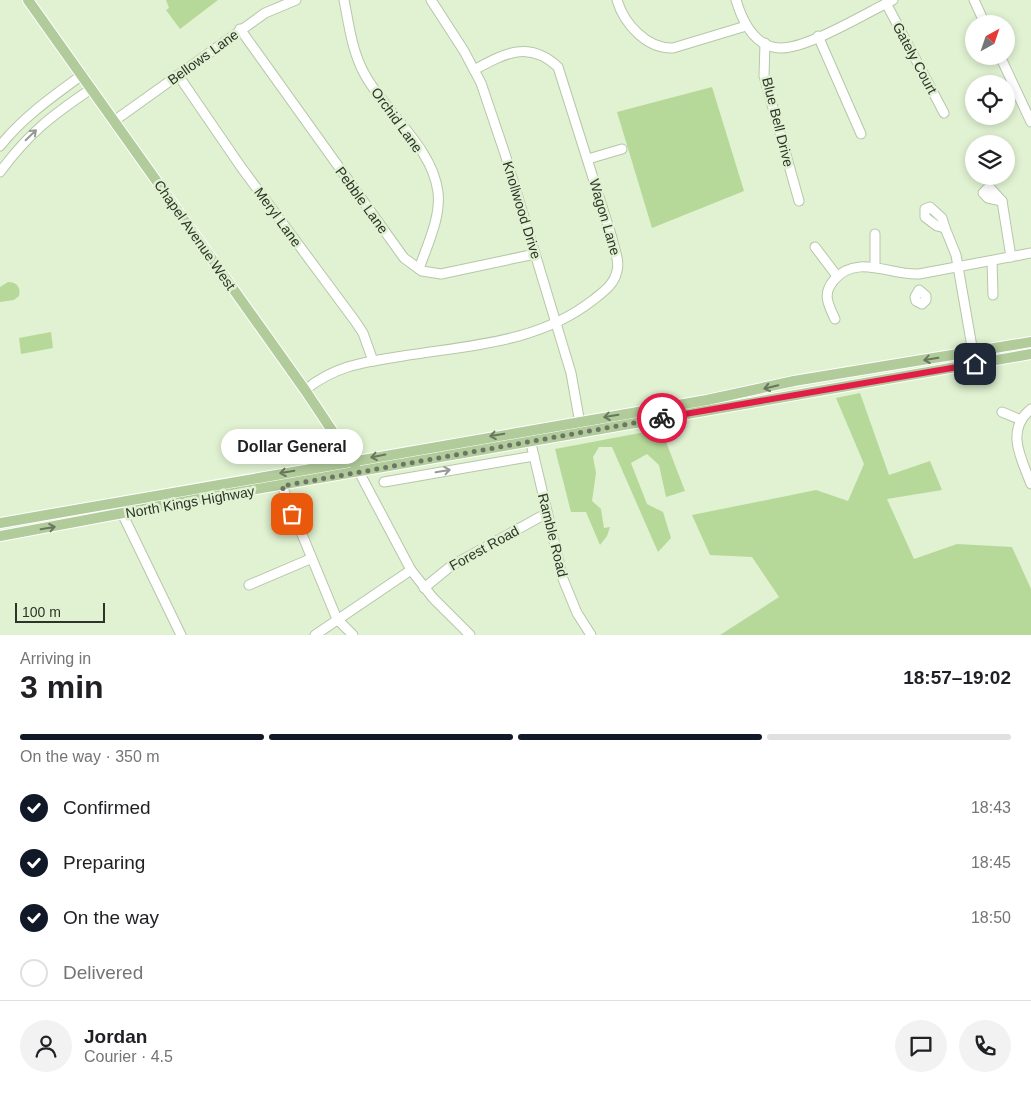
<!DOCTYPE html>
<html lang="en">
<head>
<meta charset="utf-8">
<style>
  body { margin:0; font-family:Arial,sans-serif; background:#f2f2f2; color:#202124; height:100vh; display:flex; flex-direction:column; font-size:19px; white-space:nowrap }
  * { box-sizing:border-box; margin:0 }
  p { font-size:16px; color:#757577 }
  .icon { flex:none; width:28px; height:28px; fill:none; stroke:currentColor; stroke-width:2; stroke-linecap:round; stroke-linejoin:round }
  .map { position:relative; height:635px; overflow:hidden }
  .details { display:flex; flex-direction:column; background:#fff; flex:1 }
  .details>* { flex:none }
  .needle { width:32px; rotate:40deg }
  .controls { position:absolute; left:965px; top:15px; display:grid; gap:10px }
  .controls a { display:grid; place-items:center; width:50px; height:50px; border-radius:50%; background:#fff; box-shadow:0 2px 8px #0003; font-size:25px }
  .scale { position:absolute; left:15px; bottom:12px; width:90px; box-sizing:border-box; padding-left:5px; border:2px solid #2d3428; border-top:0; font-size:14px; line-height:18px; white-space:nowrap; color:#2d3428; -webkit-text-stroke:4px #e0f2d2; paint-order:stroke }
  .pin { position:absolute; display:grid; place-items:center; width:42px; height:42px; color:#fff; margin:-21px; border-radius:10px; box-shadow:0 2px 8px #0006 }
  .courier { position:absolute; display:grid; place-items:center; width:50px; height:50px; margin:-25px; border:4px solid #e11d48; border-radius:50%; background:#fff; color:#222; box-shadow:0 1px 6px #0007 }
  .bubble { position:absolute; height:35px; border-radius:18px; background:#fff; box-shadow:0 2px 8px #0003; font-size:16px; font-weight:800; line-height:35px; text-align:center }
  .head em { font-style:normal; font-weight:800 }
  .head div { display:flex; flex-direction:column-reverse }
  .head { display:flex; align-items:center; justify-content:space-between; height:85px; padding:0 20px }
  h1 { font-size:32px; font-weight:800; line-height:38px }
  .bar { display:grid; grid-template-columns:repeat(4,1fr); gap:8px 5px; align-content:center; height:60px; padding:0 20px }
  .bar i { height:6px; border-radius:4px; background:#e0e0e0 }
  .bar .active { background:#111827 }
  .bar p { grid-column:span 4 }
  .line { display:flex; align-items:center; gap:12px; padding:0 20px; border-top:1px solid #e0e0e0 }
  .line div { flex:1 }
  .round { display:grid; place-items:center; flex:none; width:52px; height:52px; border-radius:26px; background:#f2f2f2 }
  ol { padding:0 20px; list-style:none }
  li { display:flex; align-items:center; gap:15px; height:55px }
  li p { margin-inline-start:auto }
  li .icon { padding:5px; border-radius:50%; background:#111827; color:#fff; stroke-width:4 }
  li:last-child { color:#757577 }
  li i { width:28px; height:28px; border:2px solid #e0e0e0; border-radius:50% }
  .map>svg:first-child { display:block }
</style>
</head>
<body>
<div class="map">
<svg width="1031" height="635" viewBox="0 0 1031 635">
  <rect width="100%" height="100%" fill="#e0f2d2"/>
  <g fill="#b6d99a">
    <polygon points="166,0 218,0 180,29 166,10 169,8"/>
    <polygon points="712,87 744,191 652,228 617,112"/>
    <path d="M8 282C17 282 21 288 19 296L14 300 0 302V287Z"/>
    <polygon points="51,332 53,348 21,354 19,338"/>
    <polygon points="860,393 889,475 930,461 942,490 887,499 914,559 957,544 1012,547 1031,589 1031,635 720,635 779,597 752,557 710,555 692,515 816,490 848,501 864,464 836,398"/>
    <polygon points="661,429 685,491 666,497 659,465 647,454 631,463 647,504 663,512 671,538 658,552 612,447 599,447 593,457 596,473 592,501 601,509 604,528 610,527 607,536 600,545 586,512 571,512 555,449"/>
  </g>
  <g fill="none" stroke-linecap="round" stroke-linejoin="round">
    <g stroke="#b6c7a9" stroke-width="11">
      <g id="minor">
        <path d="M344 0C349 25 352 51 364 73 385 113 432 146 438 192 441 218 427 245 419 269"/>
        <polyline points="431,0 464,51 481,83 505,154 571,373 581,429"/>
        <path d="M617 0C624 24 647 49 673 48L746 26"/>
        <path d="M736 0C742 20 754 47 780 48 807 49 866 13 893 0"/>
        <polyline points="974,0 985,24"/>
        <polyline points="886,3 944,113"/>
        <polyline points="240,29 404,258 422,271 441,274 535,254"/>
        <polyline points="818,36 861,134"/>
        <polyline points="765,43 764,76 799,201"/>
        <polyline points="1000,56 1031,122"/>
        <polyline points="178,75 241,167 355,321 363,333 373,361"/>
        <polyline points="114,121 265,13 296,0"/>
        <path d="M0 146C23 117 52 97 82 75"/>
        <polyline points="588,159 622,149"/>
        <path d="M0 172C29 133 51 116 91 89"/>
        <polygon points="987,189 991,189 1002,201 988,198 983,193"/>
        <polyline points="1002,201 1011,257"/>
        <polygon points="930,207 942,218 945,228 937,226 925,217 925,209"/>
        <polyline points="945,228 956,255 975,364"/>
        <polyline points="815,247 837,276"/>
        <polyline points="992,261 993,295"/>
        <polyline points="875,267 875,234"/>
        <polygon points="919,290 926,296 926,300 922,304 916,301 915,297"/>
        <path d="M835 319C828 304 822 294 834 280 857 253 891 276 919 274L1031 253"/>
        <path d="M305 390C336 365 365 362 403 356 471 345 538 343 593 300 603 292 614 285 617 271 620 261 614 248 612 238L558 67C529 40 505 53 474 70"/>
        <path d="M1031 409C1005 430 1021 458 1031 484"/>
        <polyline points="1002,412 1021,420"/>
        <polyline points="529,435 563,579 577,613 591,635"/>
        <polyline points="359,472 411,570 433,598 470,635"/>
        <polyline points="384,482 534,456"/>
        <polyline points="282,486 337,619 353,635"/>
        <polyline points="120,509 181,635"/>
        <polyline points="249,585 310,559"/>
        <polyline points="424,588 451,566 547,513"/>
        <polyline points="315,635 411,570"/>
      </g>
    </g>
    <g stroke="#fff" stroke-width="12">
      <g id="major">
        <polyline points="28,0 305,390 355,465"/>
        <polyline points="0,523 707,400 794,381 1031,342"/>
        <polyline points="0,536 171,504 1031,354"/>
      </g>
    </g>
    <use href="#minor" stroke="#fff" stroke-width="9"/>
    <use href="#major" stroke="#b1cb9b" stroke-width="10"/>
  </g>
  <defs><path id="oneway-shaft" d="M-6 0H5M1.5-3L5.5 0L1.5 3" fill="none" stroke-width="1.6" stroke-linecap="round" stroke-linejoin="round" transform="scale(1.25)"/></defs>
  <g stroke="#969a94">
    <use href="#oneway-shaft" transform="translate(31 135) rotate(-44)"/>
    <use href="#oneway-shaft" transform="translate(443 471) rotate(-10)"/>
  </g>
  <g stroke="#68785c">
    <use href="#oneway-shaft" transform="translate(931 359) rotate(171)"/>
    <use href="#oneway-shaft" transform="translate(771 387) rotate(167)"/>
    <use href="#oneway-shaft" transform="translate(611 416) rotate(171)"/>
    <use href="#oneway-shaft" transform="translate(497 435) rotate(170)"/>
    <use href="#oneway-shaft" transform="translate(378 456) rotate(169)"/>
    <use href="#oneway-shaft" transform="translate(287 472) rotate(170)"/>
    <use href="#oneway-shaft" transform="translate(48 528) rotate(-10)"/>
  </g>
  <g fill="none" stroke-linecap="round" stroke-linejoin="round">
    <polyline stroke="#6c7664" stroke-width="5" stroke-dasharray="0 9" points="292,514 282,486 662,418"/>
    <polyline stroke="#e11d48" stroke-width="6" points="662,418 975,364"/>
  </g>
  <g text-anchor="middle" stroke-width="5" stroke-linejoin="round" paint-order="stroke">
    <g font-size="14" fill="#2d3428" stroke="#e0f2d2">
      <text transform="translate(203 57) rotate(-36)" y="5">Bellows Lane</text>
      <text transform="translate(915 58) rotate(62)" y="5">Gately Court</text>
      <text transform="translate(397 120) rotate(54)" y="5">Orchid Lane</text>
      <text transform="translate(778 122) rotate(76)" y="5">Blue Bell Drive</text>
      <text transform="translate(362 200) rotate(54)" y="5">Pebble Lane</text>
      <text transform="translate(522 210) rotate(73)" y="5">Knollwood Drive</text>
      <text transform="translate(278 217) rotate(54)" y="5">Meryl Lane</text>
      <text transform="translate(605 217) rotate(74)" y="5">Wagon Lane</text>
      <text transform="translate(195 235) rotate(55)" y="5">Chapel Avenue West</text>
      <text transform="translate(190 502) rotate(-10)" y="5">North Kings Highway</text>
      <text transform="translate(553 535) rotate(76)" y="5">Ramble Road</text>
      <text transform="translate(484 548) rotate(-29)" y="5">Forest Road</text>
    </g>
  </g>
</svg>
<div class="controls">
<a><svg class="needle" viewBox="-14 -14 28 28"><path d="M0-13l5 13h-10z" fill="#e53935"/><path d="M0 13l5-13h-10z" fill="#757577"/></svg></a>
<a><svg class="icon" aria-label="locate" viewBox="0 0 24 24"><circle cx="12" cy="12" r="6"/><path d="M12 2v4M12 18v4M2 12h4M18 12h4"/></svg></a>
<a><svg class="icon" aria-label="layers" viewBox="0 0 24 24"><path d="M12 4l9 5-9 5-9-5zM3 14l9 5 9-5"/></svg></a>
</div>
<div class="scale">100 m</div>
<div class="pin" style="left:292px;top:514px;background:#ea580c"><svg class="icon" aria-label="bag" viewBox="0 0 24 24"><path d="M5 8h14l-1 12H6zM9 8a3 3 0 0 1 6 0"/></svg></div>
<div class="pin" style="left:975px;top:364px;background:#1f2937"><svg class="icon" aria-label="home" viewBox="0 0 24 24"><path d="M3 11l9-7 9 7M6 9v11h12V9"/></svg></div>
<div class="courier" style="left:662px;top:418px"><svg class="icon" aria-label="bike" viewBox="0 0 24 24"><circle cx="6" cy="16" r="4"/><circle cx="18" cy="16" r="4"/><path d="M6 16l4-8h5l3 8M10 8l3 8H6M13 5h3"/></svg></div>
<div class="bubble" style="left:221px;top:429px;width:142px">Dollar General</div>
</div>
<section class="details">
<div class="head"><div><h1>3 min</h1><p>Arriving in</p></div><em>18:57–19:02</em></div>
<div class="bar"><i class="active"></i><i class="active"></i><i class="active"></i><i></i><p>On the way · 350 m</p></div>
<ol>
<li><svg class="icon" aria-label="check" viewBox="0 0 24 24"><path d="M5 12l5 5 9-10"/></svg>Confirmed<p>18:43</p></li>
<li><svg class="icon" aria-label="check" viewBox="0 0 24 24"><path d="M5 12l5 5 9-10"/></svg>Preparing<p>18:45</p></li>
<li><svg class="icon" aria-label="check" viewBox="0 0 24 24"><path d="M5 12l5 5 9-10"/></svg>On the way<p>18:50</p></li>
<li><i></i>Delivered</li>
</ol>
<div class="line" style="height:90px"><a class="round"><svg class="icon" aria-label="person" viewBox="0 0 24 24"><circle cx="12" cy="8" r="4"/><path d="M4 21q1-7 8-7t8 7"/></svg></a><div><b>Jordan</b><p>Courier · 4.5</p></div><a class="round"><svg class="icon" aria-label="chat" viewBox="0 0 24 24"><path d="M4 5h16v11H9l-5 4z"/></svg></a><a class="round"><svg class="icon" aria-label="phone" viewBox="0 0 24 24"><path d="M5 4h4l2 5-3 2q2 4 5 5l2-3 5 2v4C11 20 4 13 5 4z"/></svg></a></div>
</section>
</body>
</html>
